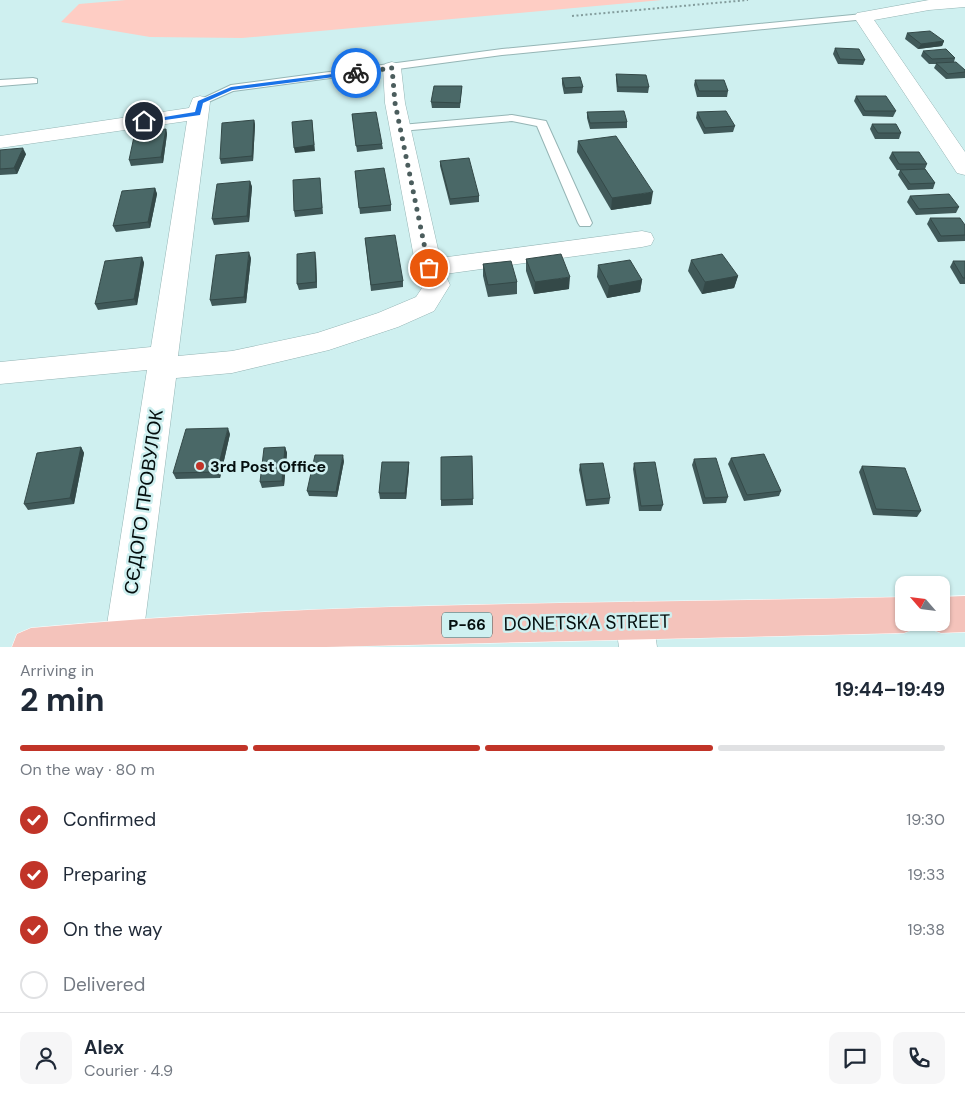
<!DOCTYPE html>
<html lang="en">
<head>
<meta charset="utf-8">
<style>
  body { margin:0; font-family:"DM Sans",sans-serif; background:#f6f6f7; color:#1f2937; height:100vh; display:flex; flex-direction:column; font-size:19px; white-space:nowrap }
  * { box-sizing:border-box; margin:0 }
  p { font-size:16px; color:#747a83 }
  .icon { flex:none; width:28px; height:28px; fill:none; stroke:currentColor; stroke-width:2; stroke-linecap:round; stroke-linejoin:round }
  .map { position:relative; height:647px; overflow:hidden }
  .side { display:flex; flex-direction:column; background:#fff; flex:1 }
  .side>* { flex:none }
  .needle { width:32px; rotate:298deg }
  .tools { position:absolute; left:895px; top:576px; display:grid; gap:10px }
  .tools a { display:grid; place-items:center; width:55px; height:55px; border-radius:10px; background:#fff; box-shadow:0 1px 4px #0004; font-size:25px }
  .pin { position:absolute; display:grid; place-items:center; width:42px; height:42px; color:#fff; margin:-21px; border:2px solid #fff; border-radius:50%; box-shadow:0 1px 5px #0007 }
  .courier { position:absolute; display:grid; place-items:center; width:50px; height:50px; margin:-25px; border:4px solid #1a73e8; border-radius:50%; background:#fff; color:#222; box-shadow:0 1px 6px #0007 }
  .overview em { font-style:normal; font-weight:700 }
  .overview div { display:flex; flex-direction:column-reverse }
  .overview { display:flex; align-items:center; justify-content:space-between; height:85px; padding:0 20px }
  h1 { font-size:32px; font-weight:700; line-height:38px }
  .bar { display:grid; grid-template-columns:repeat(4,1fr); gap:8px 5px; align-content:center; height:60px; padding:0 20px }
  .bar i { height:6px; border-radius:4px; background:#e0e1e3 }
  .bar .on { background:#c13428 }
  .bar p { grid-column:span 4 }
  .line { display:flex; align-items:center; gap:12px; padding:0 20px; border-top:1px solid #e0e1e3 }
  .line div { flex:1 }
  .round { display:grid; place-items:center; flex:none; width:52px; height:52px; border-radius:10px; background:#f6f6f7 }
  ol { padding:0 20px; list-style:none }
  li { display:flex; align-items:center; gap:15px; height:55px }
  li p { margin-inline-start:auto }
  li .icon { padding:5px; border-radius:50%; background:#c13428; color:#fff; stroke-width:4 }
  li:last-child { color:#747a83 }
  li i { width:28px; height:28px; border:2px solid #e0e1e3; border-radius:50% }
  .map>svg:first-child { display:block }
</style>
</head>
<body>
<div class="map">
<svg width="965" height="647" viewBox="0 0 965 647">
  <rect width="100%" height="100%" fill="#cff0f0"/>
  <polygon fill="#fecdc4" points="126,0 662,0 242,38 150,37 61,22 79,4"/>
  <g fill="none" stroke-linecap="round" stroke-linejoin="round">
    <g stroke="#95b5b5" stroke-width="2">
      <g id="service">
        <polygon points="863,14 868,17 866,19 502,55 233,91 204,104 196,104 195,102 231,85 502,49"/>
        <polygon points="33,78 37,79 37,83 0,86 0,80"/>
        <polygon points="512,115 546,121 592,223 590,226 580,226 578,223 537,126 512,121 401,131 395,128 401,125"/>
      </g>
    </g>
    <g stroke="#95b5b5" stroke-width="1">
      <g id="minor">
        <polygon points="929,0 965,0 965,7 929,10 874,20 965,152 965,175 957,173 854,17 857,13 863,12"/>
        <polygon points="392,62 399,64 401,68 405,103 440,258 642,231 651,233 654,239 651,245 642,247 445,274 450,285 434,311 398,327 329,350 232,373 176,378 143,637 139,647 109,647 105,637 147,370 0,384 0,362 151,347 187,121 0,148 0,136 189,108 193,98 200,96 207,98 210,102 178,356 232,351 317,333 378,313 416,297 424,285 416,268 385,103 383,68 385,64"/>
        <polygon points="634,602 647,607 653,620 657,647 619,647 615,620 621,607"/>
      </g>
    </g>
    <g stroke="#fff" stroke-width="1">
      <g id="primary">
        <polygon points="965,596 965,632 941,633 928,628 926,622 941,622 941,597"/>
        <path d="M904 597V622H919L917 628 904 633 326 647H12L17 634 31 628C321 601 613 604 904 597Z"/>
      </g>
    </g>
    <polyline stroke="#839c9c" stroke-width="2" stroke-dasharray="2 2.5" stroke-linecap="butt" points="572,16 748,0"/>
    <use href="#service" fill="#fff" fill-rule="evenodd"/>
    <use href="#minor" fill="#fff" fill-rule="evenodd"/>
    <use href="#primary" fill="#f4c3bb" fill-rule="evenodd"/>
  </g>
  <g fill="#405959">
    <polygon points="907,33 944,41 942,46 918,49 905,39"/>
    <polygon points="835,48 865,60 863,65 838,64 833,54"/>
    <polygon points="923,51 955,58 954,62 965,70 965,78 946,79 934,68 936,64 929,64 921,56"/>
    <polygon points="616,74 649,87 648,93 617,92 616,80"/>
    <polygon points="562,78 583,87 582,93 564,94 562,84"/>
    <polygon points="695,80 728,91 727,97 697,97 694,85"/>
    <polygon points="462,86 460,108 432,108 431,102"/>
    <polygon points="856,96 896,111 893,117 863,116 854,101"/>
    <polygon points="587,112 627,122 627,128 590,129 587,118"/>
    <polygon points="697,112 735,126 733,132 704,134 696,118"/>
    <polygon points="352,114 382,144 383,149 357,152"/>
    <polygon points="254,120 255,125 253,161 221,164 220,159"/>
    <polygon points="872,124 901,133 899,139 875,139 870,129"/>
    <polygon points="166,129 167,134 163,163 131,166 129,160"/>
    <polygon points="578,141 651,204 611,210 577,152"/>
    <polygon points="0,150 26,154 17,174 0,175"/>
    <polygon points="892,152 927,164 925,169 935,183 933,189 908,190 898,175 900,170 897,170 889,158"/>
    <polygon points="440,161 479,196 479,202 450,205 440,166"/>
    <polygon points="355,171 391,205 391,211 360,214"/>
    <polygon points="320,178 323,214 295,217 294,211"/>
    <polygon points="250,181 252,187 249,222 214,225 212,219"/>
    <polygon points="155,188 157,194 150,228 116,232 113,226"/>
    <polygon points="910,196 959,207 956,213 916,215 907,202"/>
    <polygon points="930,218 965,225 965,241 938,242 927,224"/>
    <polygon points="365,238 403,281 403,287 371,291"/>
    <polygon points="142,257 144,263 137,305 98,310 95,304"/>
    <polygon points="251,258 246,303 212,306 210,300"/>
    <polygon points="316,258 317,288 299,290 297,284"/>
    <polygon points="526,259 569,289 534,294 526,271"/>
    <polygon points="691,260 738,276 734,288 702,294 688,271"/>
    <polygon points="953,261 965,261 965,284 960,284 950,267"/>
    <polygon points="483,264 517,282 517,294 488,297 483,276"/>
    <polygon points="598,265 642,280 640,292 607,298 597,277"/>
    <polygon points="230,434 220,478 176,479 173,473"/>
    <polygon points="81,447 84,453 74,504 28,510 24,504"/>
    <polygon points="285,447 287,453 284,486 262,488 260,482"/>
    <polygon points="472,456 473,505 441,506 441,500"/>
    <polygon points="731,458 781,491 779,496 744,501 728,464"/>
    <polygon points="694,459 728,497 726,503 703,504 692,465"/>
    <polygon points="344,461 337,497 309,496 307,491"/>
    <polygon points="409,462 409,468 406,499 380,499 379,493"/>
    <polygon points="634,463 663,505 661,511 639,511 633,469"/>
    <polygon points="580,464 610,498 609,504 586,506 579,470"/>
    <polygon points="862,466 921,511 917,517 873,515 859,472"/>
  </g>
  <g fill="#344948">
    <polygon points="944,41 942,46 918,49 921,44"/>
    <polygon points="254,120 255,125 253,161 252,156"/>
    <polygon points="312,120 315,151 295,153 294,148"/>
    <polygon points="166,129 167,134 163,163 161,157"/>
    <polygon points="23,148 26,154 17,174 14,168"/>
    <polygon points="250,181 252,187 249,222 247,216"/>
    <polygon points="155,188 157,194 150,228 148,222"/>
    <polygon points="653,192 651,204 611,210 612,198"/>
    <polygon points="249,252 251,258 246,303 244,297"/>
    <polygon points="315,252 316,258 317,288 316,282"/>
    <polygon points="142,257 144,263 137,305 134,299"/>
    <polygon points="738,276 734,288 702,294 705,282"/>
    <polygon points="570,277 569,289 534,294 535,282"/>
    <polygon points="642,280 640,292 607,298 609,286"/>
    <polygon points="228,428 230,434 220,478 217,472"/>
    <polygon points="81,447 84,453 74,504 70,498"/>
    <polygon points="285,447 287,453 284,486 282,481"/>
    <polygon points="343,455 344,461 337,497 336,492"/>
    <polygon points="409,462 409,468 406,499 405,493"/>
  </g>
  <g fill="#4a6867" stroke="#344948">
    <polygon points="930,31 944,41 921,44 907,33"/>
    <polygon points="835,48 859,49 865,60 840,59"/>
    <polygon points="946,49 955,58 932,59 923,51"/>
    <polygon points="956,62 965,70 965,72 948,74 936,63"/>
    <polygon points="616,74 646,75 649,87 618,87"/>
    <polygon points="580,77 583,87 565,88 562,78"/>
    <polygon points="695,80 724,80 728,91 699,91"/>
    <polygon points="434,86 462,86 460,103 431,102"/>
    <polygon points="856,96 886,96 896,111 865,111"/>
    <polygon points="624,111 627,122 590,123 587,112"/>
    <polygon points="726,111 735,126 705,128 697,112"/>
    <polygon points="376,112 382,144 356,146 352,114"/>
    <polygon points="254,120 252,156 220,159 222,123"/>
    <polygon points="312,120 314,145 294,148 292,122"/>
    <polygon points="872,124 896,124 901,133 878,133"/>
    <polygon points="166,129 161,157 129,160 135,132"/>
    <polygon points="616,136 653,192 612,198 578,141"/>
    <polygon points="23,148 14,168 0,169 0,150"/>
    <polygon points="892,152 919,152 927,164 899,164"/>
    <polygon points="469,158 479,196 450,199 440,161"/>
    <polygon points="384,168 391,205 359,208 355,171"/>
    <polygon points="925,169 935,183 910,184 900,170"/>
    <polygon points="320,178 322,208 294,211 293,180"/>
    <polygon points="250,181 247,216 212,219 217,184"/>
    <polygon points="155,188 148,222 113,226 122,191"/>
    <polygon points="949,194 959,207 919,209 910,196"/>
    <polygon points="930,218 960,218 965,225 965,235 941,236"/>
    <polygon points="395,235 403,281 371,285 365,238"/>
    <polygon points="249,252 244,297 210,300 216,255"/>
    <polygon points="315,252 316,282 297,284 297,254"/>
    <polygon points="561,254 570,277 535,282 526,259"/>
    <polygon points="722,254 738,276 705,282 691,260"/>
    <polygon points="142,257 134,299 95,304 105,261"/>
    <polygon points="630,260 642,280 609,286 598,265"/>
    <polygon points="511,261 517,282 488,285 483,264"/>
    <polygon points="953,261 965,261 965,278 963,278"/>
    <polygon points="228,428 217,472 173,473 186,429"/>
    <polygon points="81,447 70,498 24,504 37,453"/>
    <polygon points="285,447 282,481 260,482 264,448"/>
    <polygon points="764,454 781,491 747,495 731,458"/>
    <polygon points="315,455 343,455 336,492 307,491"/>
    <polygon points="472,456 473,499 441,500 441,457"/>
    <polygon points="716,458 728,497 705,498 694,459"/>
    <polygon points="382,462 409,462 405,493 379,493"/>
    <polygon points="655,462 663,505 641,506 634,463"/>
    <polygon points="603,463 610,498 586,500 580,464"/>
    <polygon points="862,466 905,468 921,511 876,509"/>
  </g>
  <polygon fill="#1a73e8" points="356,71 358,74 232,90 203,103 200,115 144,123 140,121 195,112 198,101 231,87"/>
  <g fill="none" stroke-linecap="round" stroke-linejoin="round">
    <polyline stroke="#4b5d5d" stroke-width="5" stroke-dasharray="0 9" points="356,73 392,68 395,103 429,268"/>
  </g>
  <circle fill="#c13428" stroke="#cff0f0" stroke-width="2" cx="200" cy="466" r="5"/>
  <g text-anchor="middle" stroke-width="5" stroke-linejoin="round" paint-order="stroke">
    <rect fill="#cff0f0" stroke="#415252" stroke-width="1" x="442" y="612.5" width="50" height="25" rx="4"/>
    <g font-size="15" font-weight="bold" fill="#040e0e">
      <text x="467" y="630">Р-66</text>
    </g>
    <g font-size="16" font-weight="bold" fill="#040e0e" stroke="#cff0f0" text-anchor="start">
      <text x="210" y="472">3rd Post Office</text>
    </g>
    <g font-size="19" fill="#040e0e" stroke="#cff0f0">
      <text transform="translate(143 502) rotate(-82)" y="7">СЄДОГО ПРОВУЛОК</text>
      <text transform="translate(587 622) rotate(-1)" y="7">DONETSKA STREET</text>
    </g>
  </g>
</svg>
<div class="tools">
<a><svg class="needle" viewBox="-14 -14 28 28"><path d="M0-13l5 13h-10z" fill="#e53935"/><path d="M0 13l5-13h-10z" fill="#747a83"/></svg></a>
</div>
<div class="pin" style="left:429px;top:268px;background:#ea580c"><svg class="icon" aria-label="bag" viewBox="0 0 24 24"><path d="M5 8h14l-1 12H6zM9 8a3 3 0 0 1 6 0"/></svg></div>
<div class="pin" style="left:144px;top:121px;background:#1f2937"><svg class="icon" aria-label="home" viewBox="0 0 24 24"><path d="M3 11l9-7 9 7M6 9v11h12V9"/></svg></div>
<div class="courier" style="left:356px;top:73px"><svg class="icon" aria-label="bike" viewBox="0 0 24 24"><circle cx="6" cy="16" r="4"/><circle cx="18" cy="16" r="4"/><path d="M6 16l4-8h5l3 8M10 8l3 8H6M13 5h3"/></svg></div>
</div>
<section class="side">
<div class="overview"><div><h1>2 min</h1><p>Arriving in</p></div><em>19:44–19:49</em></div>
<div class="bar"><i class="on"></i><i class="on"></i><i class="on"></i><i></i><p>On the way · 80 m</p></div>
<ol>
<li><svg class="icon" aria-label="check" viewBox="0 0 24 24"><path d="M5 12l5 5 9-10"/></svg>Confirmed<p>19:30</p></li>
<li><svg class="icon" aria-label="check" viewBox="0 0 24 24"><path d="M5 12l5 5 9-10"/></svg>Preparing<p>19:33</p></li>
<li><svg class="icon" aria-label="check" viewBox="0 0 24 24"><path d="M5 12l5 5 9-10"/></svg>On the way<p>19:38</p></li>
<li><i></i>Delivered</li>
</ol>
<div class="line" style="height:90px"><a class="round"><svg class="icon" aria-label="person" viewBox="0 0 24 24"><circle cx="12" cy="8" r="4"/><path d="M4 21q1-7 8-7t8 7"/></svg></a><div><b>Alex</b><p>Courier · 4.9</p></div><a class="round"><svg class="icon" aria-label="chat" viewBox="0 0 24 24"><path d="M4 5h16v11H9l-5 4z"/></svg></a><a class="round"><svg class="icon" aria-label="phone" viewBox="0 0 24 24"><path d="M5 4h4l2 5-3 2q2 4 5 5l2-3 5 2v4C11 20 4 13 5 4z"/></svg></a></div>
</section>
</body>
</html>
